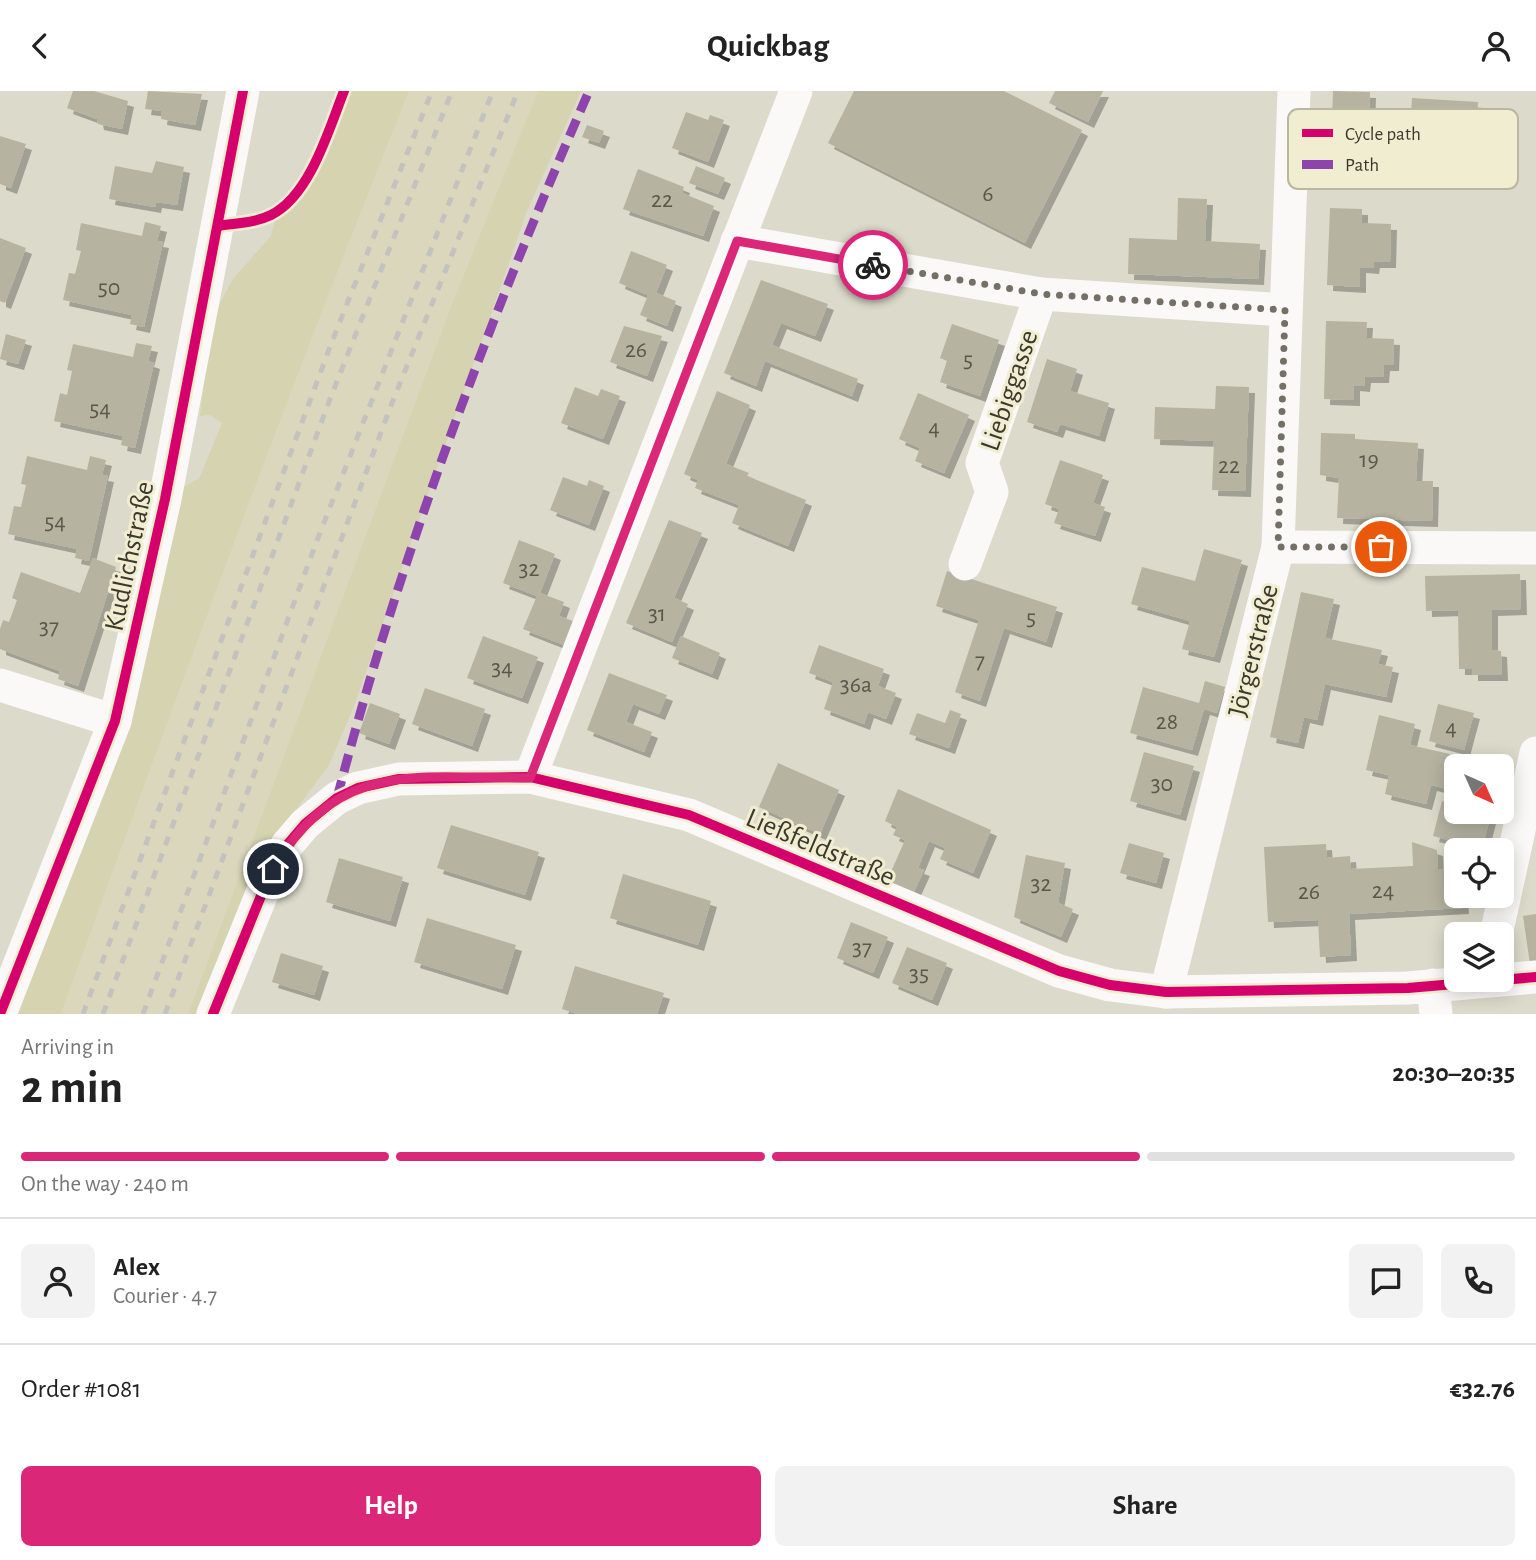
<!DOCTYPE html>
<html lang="en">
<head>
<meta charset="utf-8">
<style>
  body { margin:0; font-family:"Alegreya Sans",sans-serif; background:#f2f2f2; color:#222; height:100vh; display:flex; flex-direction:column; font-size:26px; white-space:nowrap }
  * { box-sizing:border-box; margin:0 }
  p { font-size:23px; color:#767676 }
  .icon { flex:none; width:38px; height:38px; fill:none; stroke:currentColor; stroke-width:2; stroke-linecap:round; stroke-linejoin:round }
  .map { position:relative; height:923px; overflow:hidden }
  .drawer { display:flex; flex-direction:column; background:#fff; flex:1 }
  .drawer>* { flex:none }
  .needle { width:46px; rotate:135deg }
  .fabs { position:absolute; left:1444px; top:663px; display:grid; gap:14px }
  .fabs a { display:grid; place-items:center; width:70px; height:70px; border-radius:10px; background:#fff; box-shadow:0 4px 18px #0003; font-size:35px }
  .pin { position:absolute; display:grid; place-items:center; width:60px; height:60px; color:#fff; margin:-30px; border:4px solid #fff; border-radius:50%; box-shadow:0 2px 7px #0007 }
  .courier { position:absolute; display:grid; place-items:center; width:70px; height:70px; margin:-35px; border:5px solid #db2777; border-radius:50%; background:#fff; color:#222; box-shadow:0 2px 9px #0007 }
  .headline em { font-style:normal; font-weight:700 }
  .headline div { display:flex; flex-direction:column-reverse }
  .headline { display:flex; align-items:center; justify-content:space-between; height:119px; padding:0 21px }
  h1 { font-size:46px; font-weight:700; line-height:52px }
  .bar { display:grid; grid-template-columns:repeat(4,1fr); gap:10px 7px; align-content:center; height:84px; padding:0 21px }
  .bar i { height:9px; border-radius:5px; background:#e0e0e0 }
  .bar .active { background:#db2777 }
  .bar p { grid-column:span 4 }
  .line { display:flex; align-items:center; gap:18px; padding:0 21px; border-top:2px solid #e0e0e0 }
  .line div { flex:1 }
  .round { display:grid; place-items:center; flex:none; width:74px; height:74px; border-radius:10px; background:#f2f2f2 }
  .action { display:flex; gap:14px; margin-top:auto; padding:14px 21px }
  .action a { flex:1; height:80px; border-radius:10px; background:#db2777; color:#fff; font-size:28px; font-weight:700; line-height:80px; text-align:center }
  .action a+a { background:#f2f2f2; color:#222 }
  header { display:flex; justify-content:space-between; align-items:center; height:91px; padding:0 21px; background:#fff; font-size:32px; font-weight:700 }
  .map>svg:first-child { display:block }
</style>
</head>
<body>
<header><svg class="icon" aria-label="back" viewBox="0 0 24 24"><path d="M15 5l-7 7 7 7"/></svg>Quickbag<svg class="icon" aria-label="person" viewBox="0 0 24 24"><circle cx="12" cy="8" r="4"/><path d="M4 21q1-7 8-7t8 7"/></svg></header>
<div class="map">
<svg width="1536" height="923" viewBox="0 0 1536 923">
  <defs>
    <filter id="shadow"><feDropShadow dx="6" dy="6" stdDeviation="0" flood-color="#0004"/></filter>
  </defs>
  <rect width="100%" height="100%" fill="#dcdaca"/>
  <polygon fill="#dad7bc" points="409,0 538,0 450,218 188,923 61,923 223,478 340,171"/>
  <g fill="#d6d3b1">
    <path d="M351 0H409C286 305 173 614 61 923H18L124 647 179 403 185 395 199 388 222 332 210 324 200 325 209 248 221 210 233 188 271 145 275 130 294 115 305 100Z"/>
    <polygon points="538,0 581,0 527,120 354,615 329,674 260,768 201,923 188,923 450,218"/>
  </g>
  <g fill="#b6b3a1" filter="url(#shadow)">
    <polygon points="73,0 94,0 128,10 122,38 98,33 97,28 67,17"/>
    <polygon points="148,0 202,3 195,34 161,28 162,20 145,18"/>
    <polygon points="854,0 1004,0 1082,39 1025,152 828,52"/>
    <polygon points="1055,0 1103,0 1088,31 1049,12"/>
    <polygon points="1333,0 1370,1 1368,63 1331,62"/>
    <polygon points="1412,7 1478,11 1476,44 1410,42"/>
    <polygon points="686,21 708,29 710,24 724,29 708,71 672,57"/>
    <polygon points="587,34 604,40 599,52 582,46"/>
    <polygon points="0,45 26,53 11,97 0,93"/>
    <polygon points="156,70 184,76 177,114 156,111 155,116 109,108 115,75 152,82"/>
    <polygon points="696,75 725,87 718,103 689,92"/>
    <polygon points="638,78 684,96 682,102 714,115 703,145 623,118"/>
    <polygon points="1178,107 1207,108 1205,150 1260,153 1258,188 1128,183 1129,147 1177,149"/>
    <polygon points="1330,117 1362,118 1362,132 1391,133 1390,171 1374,171 1373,177 1360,176 1360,196 1327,194"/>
    <polygon points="145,131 161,135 157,150 163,151 144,236 130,233 132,224 63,209 69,182 75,183 81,160 76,159 81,132 142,145"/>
    <polygon points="0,147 26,157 5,212 0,210"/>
    <polygon points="631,160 667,174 656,202 676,210 667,235 640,224 648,204 619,192"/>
    <polygon points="761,189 828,213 815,245 781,232 772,254 858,288 852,305 765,270 756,295 724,282"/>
    <polygon points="1326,230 1367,231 1366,247 1394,248 1393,274 1384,274 1383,286 1365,286 1364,295 1354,294 1354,309 1324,308"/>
    <polygon points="952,233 999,249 980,305 940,291 947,270 940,267"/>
    <polygon points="624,235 662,245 647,285 610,271"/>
    <polygon points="6,243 26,249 18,273 0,268"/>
    <polygon points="136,252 152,255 148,270 154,272 135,357 121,354 123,345 54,330 60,302 67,304 72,280 67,279 73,253 133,266"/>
    <polygon points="1047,268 1077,278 1070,300 1109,312 1099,345 1060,333 1057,341 1027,331"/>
    <polygon points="1216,295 1249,296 1245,400 1212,399 1214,350 1154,348 1155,316 1215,318"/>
    <polygon points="575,296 598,305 601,298 620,305 603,348 561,332"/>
    <polygon points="717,300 750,314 726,373 749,382 747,385 806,409 788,455 732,432 739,414 695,397 698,389 684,383"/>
    <polygon points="918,302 969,324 944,382 915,370 920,357 899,348"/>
    <polygon points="1321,342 1355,343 1355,348 1418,352 1416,390 1433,390 1432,430 1337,427 1339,387 1320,384"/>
    <polygon points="27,365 87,379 90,365 106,369 102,384 108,385 89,470 75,467 77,458 8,443 14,415 21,416 26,394 21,393"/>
    <polygon points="1060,369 1103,384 1093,412 1105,416 1095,445 1054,432 1059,418 1045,413"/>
    <polygon points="563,386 587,395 589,389 604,395 589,434 550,419"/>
    <polygon points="669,429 702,442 674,507 688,513 672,551 626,532"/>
    <polygon points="519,449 555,463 540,502 564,511 559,525 573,530 564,554 523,538 537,505 503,492"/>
    <polygon points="1204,458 1242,469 1214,566 1182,558 1190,530 1131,513 1142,476 1195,490"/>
    <polygon points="93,467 116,476 78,595 58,588 60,580 0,558 0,538 3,529 9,531 17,509 12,507 21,481 80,502"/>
    <polygon points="947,480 1057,516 1046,551 1004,537 980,610 955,601 979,529 936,515"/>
    <polygon points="1520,483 1521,518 1492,519 1492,559 1501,560 1502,584 1472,584 1472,578 1459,578 1458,519 1426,520 1425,485"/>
    <polygon points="1301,501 1334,508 1325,547 1382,559 1378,573 1393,576 1386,606 1325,593 1317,629 1304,626 1298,652 1270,646"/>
    <polygon points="483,545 538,566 522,607 467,587"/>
    <polygon points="681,545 720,562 712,583 672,567"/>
    <polygon points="819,554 884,578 878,595 896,602 886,628 868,621 864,633 824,618 833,591 809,582"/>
    <polygon points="609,582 667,604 659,623 633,613 626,631 652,641 644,661 587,639"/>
    <polygon points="1205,590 1225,596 1217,622 1204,618 1192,659 1130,642 1143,596 1199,612"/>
    <polygon points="425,597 485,618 472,655 412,633"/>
    <polygon points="370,612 400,623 389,653 359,642"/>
    <polygon points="1438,613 1474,622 1464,659 1429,650"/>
    <polygon points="950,619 961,623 949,657 909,643 917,622 945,632"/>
    <polygon points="1379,624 1415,633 1410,654 1459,665 1451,699 1431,694 1426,713 1385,703 1389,684 1366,679"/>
    <polygon points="1144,661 1194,675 1180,724 1130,710"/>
    <polygon points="778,672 839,699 820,743 759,716"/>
    <polygon points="898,698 991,739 973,782 940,768 945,757 929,750 918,777 924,779 913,803 886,792 905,749 893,744 897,736 885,730"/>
    <polygon points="1442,710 1456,714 1456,721 1491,723 1482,758 1433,745"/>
    <polygon points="451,734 539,761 525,804 437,777"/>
    <polygon points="1412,751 1437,759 1438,779 1456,778 1456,805 1462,805 1463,817 1349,823 1351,864 1320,866 1318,829 1268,831 1264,756 1326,753 1327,767 1350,765 1351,778 1413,775"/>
    <polygon points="1129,752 1164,762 1156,792 1120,782"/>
    <polygon points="1026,764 1065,772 1058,812 1073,818 1061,846 1014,826"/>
    <polygon points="339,767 403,786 390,830 326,811"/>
    <polygon points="623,783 711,810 698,854 610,827"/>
    <polygon points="1536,823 1536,872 1530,873 1523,825"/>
    <polygon points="427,827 516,854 502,898 414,871"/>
    <polygon points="851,831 888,846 873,882 837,867"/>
    <polygon points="907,856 947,872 932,909 892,892"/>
    <polygon points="281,862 323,875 314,904 272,891"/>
    <polygon points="575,875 664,902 657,923 577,923 562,918"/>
  </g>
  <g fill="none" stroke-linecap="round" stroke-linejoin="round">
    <g stroke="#faf9f7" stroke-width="33">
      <polyline points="737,150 1041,203 1285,219"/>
      <polyline points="1278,456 1536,457"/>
      <polyline points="965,473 992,401 982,372 1041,203"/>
      <polyline points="0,594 115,630"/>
      <polyline points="530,686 796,0"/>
      <polyline points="1496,844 1536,662"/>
      <polyline points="1433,894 1436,923"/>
      <polyline points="1166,901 1278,456 1294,0"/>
      <polyline points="0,923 115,630 165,408 243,0"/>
      <polyline points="213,923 265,795 287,754 305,733 337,707 358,697 399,688 530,686 689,724 1059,880 1110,894 1166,901 1408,897 1536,886"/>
    </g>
    <g stroke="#c3c2be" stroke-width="5" stroke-dasharray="9 9" stroke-linecap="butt">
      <polyline points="83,923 331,253 432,0"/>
      <polyline points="103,923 330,308 452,0"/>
      <polyline points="143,923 316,452 493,0"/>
      <polyline points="165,923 390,317 518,0"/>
    </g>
    <path stroke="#8e44ad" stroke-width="9" stroke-dasharray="18 9" stroke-linecap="butt" d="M337 707C400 465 489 229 589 0"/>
    <g stroke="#f0edd0" stroke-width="15">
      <g id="cycleway">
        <path d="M218 135C236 132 255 132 271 124 310 105 329 38 344 0"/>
        <polyline points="0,923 115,630 165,408 243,0"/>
        <polyline points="213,923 265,795 287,754 305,733 337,707 358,697 399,688 530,686 689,724 1059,880 1110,894 1166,901 1408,897 1536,886"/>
      </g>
    </g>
    <use href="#cycleway" stroke="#d6006c" stroke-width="10"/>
  </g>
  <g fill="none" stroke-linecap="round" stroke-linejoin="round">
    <polyline stroke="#737165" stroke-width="7" stroke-dasharray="0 12.6" points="873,174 1041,203 1285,219 1278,456 1381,456"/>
    <path stroke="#db2777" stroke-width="9" d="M273 778C339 667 417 687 530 687L737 150 873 174"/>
  </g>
  <g text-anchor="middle" stroke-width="6" stroke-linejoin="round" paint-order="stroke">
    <g font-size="24" fill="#5a584b">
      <text x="988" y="110">6</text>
      <text x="662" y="116">22</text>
      <text x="109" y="204">50</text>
      <text x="636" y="266">26</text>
      <text x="968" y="276">5</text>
      <text x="100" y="325">54</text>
      <text x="934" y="344">4</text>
      <text x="1369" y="376">19</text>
      <text x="1229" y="382">22</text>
      <text x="55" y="438">54</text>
      <text x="529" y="485">32</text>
      <text x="657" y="530">31</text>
      <text x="1031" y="534">5</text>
      <text x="49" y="543">37</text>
      <text x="980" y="577">7</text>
      <text x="502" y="584">34</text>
      <text x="856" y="601">36a</text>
      <text x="1167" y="638">28</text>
      <text x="1451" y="644">4</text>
      <text x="1162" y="700">30</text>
      <text x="1041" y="800">32</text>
      <text x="1383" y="807">24</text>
      <text x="1309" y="808">26</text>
      <text x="862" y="864">37</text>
      <text x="919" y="890">35</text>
    </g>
    <g font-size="28" fill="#3b392e" stroke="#f0edd0">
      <text transform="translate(1008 299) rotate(-71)" y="10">Liebiggasse</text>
      <text transform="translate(128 465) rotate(-78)" y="10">Kudlichstraße</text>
      <text transform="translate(1252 559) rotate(-76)" y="10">Jörgerstraße</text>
      <text transform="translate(821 755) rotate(23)" y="10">Ließfeldstraße</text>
    </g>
  </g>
  <rect x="1288" y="18" width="230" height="80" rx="10" fill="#f0edd0" stroke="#bab79f" stroke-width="2"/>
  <rect x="1302" y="38" width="31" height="8" fill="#d6006c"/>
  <rect x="1302" y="69" width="31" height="9" fill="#8e44ad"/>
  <g font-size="19" fill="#3b392e">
    <text x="1345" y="49">Cycle path</text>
    <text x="1345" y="80">Path</text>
  </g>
</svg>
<div class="fabs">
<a><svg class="needle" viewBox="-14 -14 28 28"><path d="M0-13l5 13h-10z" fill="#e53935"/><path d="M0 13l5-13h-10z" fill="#767676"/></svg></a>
<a><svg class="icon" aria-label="locate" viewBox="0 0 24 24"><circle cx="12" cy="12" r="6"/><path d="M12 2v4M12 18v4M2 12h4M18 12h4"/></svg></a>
<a><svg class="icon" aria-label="layers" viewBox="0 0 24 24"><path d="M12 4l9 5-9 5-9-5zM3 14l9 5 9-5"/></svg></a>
</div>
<div class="pin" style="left:1381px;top:456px;background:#ea580c"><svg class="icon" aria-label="bag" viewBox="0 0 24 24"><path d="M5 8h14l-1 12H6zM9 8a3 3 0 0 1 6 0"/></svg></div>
<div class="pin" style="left:273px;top:778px;background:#1f2937"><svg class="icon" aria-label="home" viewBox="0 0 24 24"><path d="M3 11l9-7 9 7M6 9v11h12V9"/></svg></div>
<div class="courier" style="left:873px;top:174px"><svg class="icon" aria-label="bike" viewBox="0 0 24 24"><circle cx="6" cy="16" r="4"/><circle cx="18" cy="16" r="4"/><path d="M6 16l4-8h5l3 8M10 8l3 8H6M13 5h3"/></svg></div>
</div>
<section class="drawer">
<div class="headline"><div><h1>2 min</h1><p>Arriving in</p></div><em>20:30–20:35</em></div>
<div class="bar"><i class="active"></i><i class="active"></i><i class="active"></i><i></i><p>On the way · 240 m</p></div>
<div class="line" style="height:126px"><a class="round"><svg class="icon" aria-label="person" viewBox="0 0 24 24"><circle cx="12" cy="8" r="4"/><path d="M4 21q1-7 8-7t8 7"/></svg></a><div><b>Alex</b><p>Courier · 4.7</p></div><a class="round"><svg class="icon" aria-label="chat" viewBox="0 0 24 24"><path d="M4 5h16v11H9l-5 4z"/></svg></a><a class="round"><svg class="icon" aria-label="phone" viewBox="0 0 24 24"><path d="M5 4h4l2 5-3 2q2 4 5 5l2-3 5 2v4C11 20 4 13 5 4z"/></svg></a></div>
<div class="line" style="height:91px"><div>Order #1081</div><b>€32.76</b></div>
<div class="action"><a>Help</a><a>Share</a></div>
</section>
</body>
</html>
